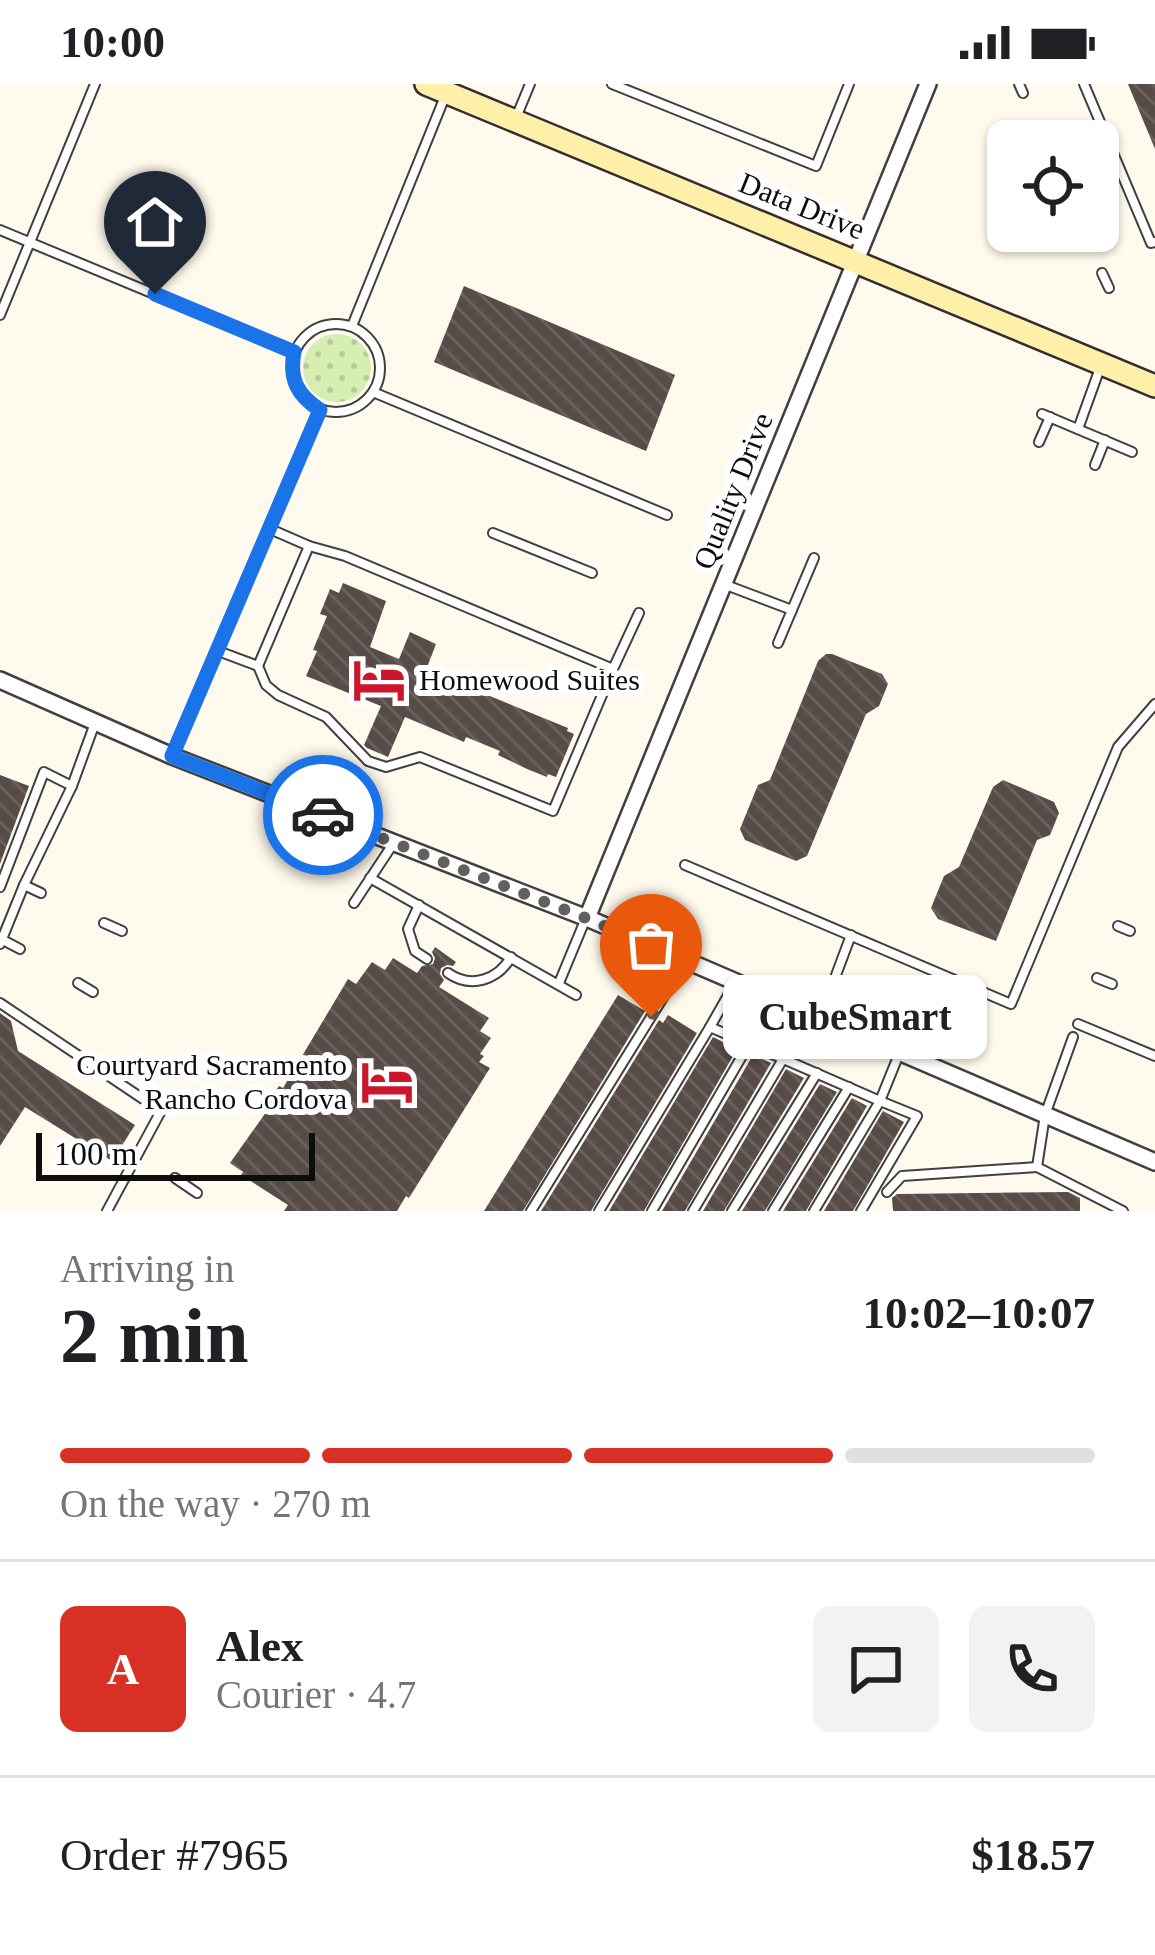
<!DOCTYPE html>
<html lang="en">
<head>
<meta charset="utf-8">
<style>
  body { margin:0; font-family:Georgia,serif; background:#f2f2f2; color:#202124; height:100vh; display:flex; flex-direction:column; font-size:45px; white-space:nowrap }
  * { box-sizing:border-box; margin:0 }
  p { font-size:39px; color:#757577 }
  .icon { flex:none; width:66px; height:66px; fill:none; stroke:currentColor; stroke-width:2; stroke-linecap:round; stroke-linejoin:round }
  .map { position:relative; height:1127px; overflow:hidden }
  .side { display:flex; flex-direction:column; background:#fff; flex:1 }
  .side>* { flex:none }
  .buttons { position:absolute; left:987px; top:36px; display:grid; gap:24px }
  .buttons a { display:grid; place-items:center; width:132px; height:132px; border-radius:18px; background:#fff; box-shadow:0 3px 9px #0004; font-size:60px }
  .scale { position:absolute; left:36px; bottom:30px; width:279px; box-sizing:border-box; padding-left:12px; border:6px solid #0d0d0d; border-top:0; font-size:33px; line-height:42px; white-space:nowrap; color:#0d0d0d; -webkit-text-stroke:9px #fff; paint-order:stroke }
  .pin { position:absolute; display:grid; place-items:center; width:102px; height:102px; color:#fff; margin:-123px -51px; border-radius:50% 50% 50% 0; rotate:-45deg; box-shadow:0 0 12px #0007 }
  .pin .icon { rotate:45deg }
  .courier { position:absolute; display:grid; place-items:center; width:120px; height:120px; margin:-60px; border:9px solid #1a73e8; border-radius:50%; background:#fff; color:#222; box-shadow:0 3px 15px #0007 }
  .bubble { position:absolute; height:84px; border-radius:18px; background:#fff; box-shadow:0 3px 9px #0004; font-size:39px; font-weight:600; line-height:84px; text-align:center }
  .overview em { font-style:normal; font-weight:600 }
  .overview div { display:flex; flex-direction:column-reverse }
  .overview { display:flex; align-items:center; justify-content:space-between; height:204px; padding:0 60px }
  h1 { font-size:78px; font-weight:600; line-height:90px }
  .bar { display:grid; grid-template-columns:repeat(4,1fr); gap:18px 12px; align-content:center; height:144px; padding:0 60px }
  .bar i { height:15px; border-radius:9px; background:#e0e0e0 }
  .bar .on { background:#d93025 }
  .bar p { grid-column:span 4 }
  .line { display:flex; align-items:center; gap:30px; padding:0 60px; border-top:3px solid #e0e0e0 }
  .line div { flex:1 }
  .round { display:grid; place-items:center; flex:none; width:126px; height:126px; border-radius:18px; background:#f2f2f2 }
  .status { display:flex; justify-content:space-between; align-items:center; height:84px; padding:0 60px; background:#fff; direction:ltr }
  .status svg { height:33px; fill:currentColor }
  .map>svg:first-child { display:block }
</style>
</head>
<body>
<div class="status"><b>10:00</b><svg viewBox="0 0 49 12"><path d="M0 12V9h3v3zM5 12V6h3v6zM10 12V3h3v9zM15 12V0h3v12zM26 1h20v11H26zM47 4h2v5h-2z"/></svg></div>
<div class="map">
<svg width="1155" height="1127" viewBox="0 0 1155 1127">
  <defs>
    <pattern id="grass-dots" width="8" height="8" patternUnits="userSpaceOnUse" patternTransform="scale(3)"><rect width="8" height="8" fill="#d6eeb2"/><path d="M2 2h.1M6 6h.1" fill="none" stroke="#b6cb98" stroke-width="1.8" stroke-linecap="round"/></pattern>
    <pattern id="building-back-hatch" width="6" height="6" patternUnits="userSpaceOnUse" patternTransform="scale(3)"><rect width="6" height="6" fill="#574c48"/><path d="M-1 5l2 2M0 0l6 6M5-1l2 2" fill="none" stroke="#6a615e"/></pattern>
  </defs>
  <rect width="100%" height="100%" fill="#fffaed"/>
  <circle fill="url(#grass-dots)" cx="337" cy="284" r="34"/>
  <g fill="url(#building-back-hatch)">
    <polygon points="1128,0 1155,0 1155,65"/>
    <polygon points="464,202 675,291 646,367 434,278"/>
    <polygon points="343,499 386,517 370,563 399,575 410,548 436,560 426,586 568,644 567,647 574,650 556,693 548,690 547,693 527,685 498,671 500,667 466,653 464,658 405,633 388,673 367,664 364,661 381,622 306,592 317,567 313,566 327,532 320,530 330,505 339,509"/>
    <polygon points="826,570 832,570 882,590 888,600 879,622 866,630 807,772 796,777 745,756 740,745 758,701 770,696 818,577"/>
    <polygon points="0,691 29,702 0,780"/>
    <polygon points="1003,696 1054,718 1059,729 1050,751 1037,756 996,857 938,835 931,824 944,792 959,783 993,703"/>
    <polygon points="435,863 456,878 453,882 447,881 441,884 440,890 444,896 439,903 489,934 480,947 491,954 480,970 484,972 479,978 490,984 409,1114 406,1112 397,1127 284,1127 288,1121 241,1091 243,1088 230,1079 269,1024 266,1022 279,1002 283,1004 348,895 356,900 372,878 385,886 393,874 417,889 422,882 433,880 435,874 432,868"/>
    <polygon points="618,911 645,927 523,1127 484,1127"/>
    <polygon points="0,929 11,937 18,967 135,1041 112,1077 25,1023 0,1062"/>
    <polygon points="668,931 697,949 591,1127 541,1127 659,936 663,939"/>
    <polygon points="713,953 737,965 644,1127 609,1127"/>
    <polygon points="753,971 771,979 685,1127 662,1127"/>
    <polygon points="786,985 804,994 724,1127 703,1127"/>
    <polygon points="820,1000 837,1008 765,1127 742,1127"/>
    <polygon points="852,1014 867,1022 806,1127 783,1127"/>
    <polygon points="883,1027 904,1038 853,1127 824,1127"/>
    <polygon points="1068,1108 1080,1114 1080,1127 893,1127 892,1114 897,1110"/>
  </g>
  <g fill="none" stroke-linecap="round" stroke-linejoin="round">
    <g stroke="#404040" stroke-width="12">
      <g id="lane">
        <polyline points="612,0 816,82 849,0"/>
        <polyline points="1019,0 1023,9"/>
        <polyline points="1084,0 1151,159 1155,158"/>
        <polyline points="515,36 530,0"/>
        <polyline points="0,146 294,268"/>
        <polyline points="1102,189 1109,204"/>
        <polyline points="0,231 95,0"/>
        <circle cx="336" cy="284" r="44"/>
        <polyline points="352,242 446,10"/>
        <polyline points="373,308 667,431"/>
        <polyline points="1042,330 1132,368"/>
        <polyline points="1078,345 1100,284"/>
        <polyline points="1039,358 1050,333"/>
        <polyline points="1095,381 1105,356"/>
        <polyline points="270,445 309,462"/>
        <polyline points="493,449 592,489"/>
        <polyline points="726,501 792,526"/>
        <polyline points="778,559 814,474"/>
        <polyline points="218,567 258,582 309,462 345,472 613,585 639,529"/>
        <polyline points="258,582 266,601 278,611 326,633 368,677 386,683 420,673 553,727 613,585"/>
        <polyline points="172,672 320,326"/>
        <polyline points="685,781 1011,920 1118,663 1155,620"/>
        <polyline points="370,794 576,911"/>
        <polyline points="24,801 41,809"/>
        <polyline points="0,803 44,688 72,702"/>
        <polyline points="354,819 393,760"/>
        <polyline points="419,821 408,845 415,867 427,875"/>
        <polyline points="104,839 122,847"/>
        <polyline points="1118,842 1130,847"/>
        <polyline points="1,855 20,865"/>
        <polyline points="0,860 24,801 72,702 95,639"/>
        <path d="M448 889C471 905 498 896 511 873"/>
        <polyline points="1097,894 1112,900"/>
        <polyline points="78,899 93,908"/>
        <polyline points="559,899 586,834"/>
        <polyline points="735,899 710,943 880,1017 814,1127"/>
        <polyline points="0,919 161,1027 107,1127"/>
        <polyline points="820,934 851,851"/>
        <polyline points="1078,940 1155,972"/>
        <polyline points="1073,953 1045,1031 1037,1083 1123,1127"/>
        <polyline points="175,1094 197,1109"/>
        <polyline points="887,1108 902,1092 1037,1083"/>
        <polyline points="531,1127 685,878"/>
        <polyline points="599,1127 710,943"/>
        <polyline points="652,1127 749,960"/>
        <polyline points="693,1127 783,975"/>
        <polyline points="732,1127 817,989"/>
        <polyline points="773,1127 849,1003"/>
        <polyline points="861,1127 917,1032 880,1017 899,970"/>
      </g>
    </g>
    <g stroke="#404040" stroke-width="20">
      <g id="street">
        <polyline points="0,596 172,672 587,834 1155,1078"/>
        <polyline points="587,834 928,0"/>
      </g>
    </g>
    <g stroke="#2f2f2f" stroke-width="26">
      <polyline id="secondary" points="426,0 1155,302"/>
    </g>
    <use href="#lane" stroke="#fff" stroke-width="8"/>
    <use href="#street" stroke="#fff" stroke-width="15"/>
    <use href="#secondary" stroke="#ffefa8" stroke-width="21"/>
  </g>
  <g fill="none" stroke-linecap="round" stroke-linejoin="round">
    <polyline stroke="#62605b" stroke-width="12" stroke-dasharray="0 21.6" points="323,731 586,834 686,877 651,933"/>
    <path stroke="#1a73e8" stroke-width="15" d="M155 210 294 268C289 295 297 311 320 326L172 672 323 731"/>
  </g>
  <defs>
    <g id="hotel-bare" transform="scale(4.14)"><path d="M-6-4.5h1.5V1H6V5H4.5V3h-9V5H-6ZM-4 0a1.8 1.8 0 1 1 3.6 0ZM.5 0V-2.5h3Q6-2.5 6 0Z" fill="#cc162c" stroke="#fff" stroke-width="2.5" paint-order="stroke"/></g>
  </defs>
  <g fill-rule="evenodd">
    <use href="#hotel-bare" x="379" y="596"/>
    <use href="#hotel-bare" x="387" y="998"/>
  </g>
  <g text-anchor="middle" stroke-width="12" stroke-linejoin="round" paint-order="stroke">
    <g font-size="30" fill="#0d0d0d" stroke="#fff">
      <text transform="translate(802 122) rotate(22)" y="10">Data Drive</text>
      <text transform="translate(733 407) rotate(-68)" y="10">Quality Drive</text>
    </g>
    <g font-size="30" fill="#0d0d0d" stroke="#fff" text-anchor="start">
      <text x="419" y="606">Homewood Suites</text>
      <text x="347" y="991" text-anchor="end">Courtyard Sacramento<tspan x="347" dy="34">Rancho Cordova</tspan></text>
    </g>
  </g>
</svg>
<div class="buttons">
<a><svg class="icon" aria-label="locate" viewBox="0 0 24 24"><circle cx="12" cy="12" r="6"/><path d="M12 2v4M12 18v4M2 12h4M18 12h4"/></svg></a>
</div>
<div class="scale">100 m</div>
<div class="pin" style="left:651px;top:933px;background:#ea580c"><svg class="icon" aria-label="bag" viewBox="0 0 24 24"><path d="M5 8h14l-1 12H6zM9 8a3 3 0 0 1 6 0"/></svg></div>
<div class="pin" style="left:155px;top:210px;background:#1f2937"><svg class="icon" aria-label="home" viewBox="0 0 24 24"><path d="M3 11l9-7 9 7M6 9v11h12V9"/></svg></div>
<div class="courier" style="left:323px;top:731px"><svg class="icon" aria-label="car" viewBox="0 0 24 24"><path d="M5 17H2v-5l4-1 3-4h7l3 4 3 1v5h-3M9 17h6M6 11h13"/><circle cx="7" cy="17" r="2"/><circle cx="17" cy="17" r="2"/></svg></div>
<div class="bubble" style="left:723px;top:891px;width:264px">CubeSmart</div>
</div>
<section class="side">
<div class="overview"><div><h1>2 min</h1><p>Arriving in</p></div><em>10:02–10:07</em></div>
<div class="bar"><i class="on"></i><i class="on"></i><i class="on"></i><i></i><p>On the way · 270 m</p></div>
<div class="line" style="height:216px"><b class="round" style="background:#d93025;color:#fff">A</b><div><b>Alex</b><p>Courier · 4.7</p></div><a class="round"><svg class="icon" aria-label="chat" viewBox="0 0 24 24"><path d="M4 5h16v11H9l-5 4z"/></svg></a><a class="round"><svg class="icon" aria-label="phone" viewBox="0 0 24 24"><path d="M5 4h4l2 5-3 2q2 4 5 5l2-3 5 2v4C11 20 4 13 5 4z"/></svg></a></div>
<div class="line" style="height:156px"><div>Order #7965</div><b>$18.57</b></div>
</section>
</body>
</html>
